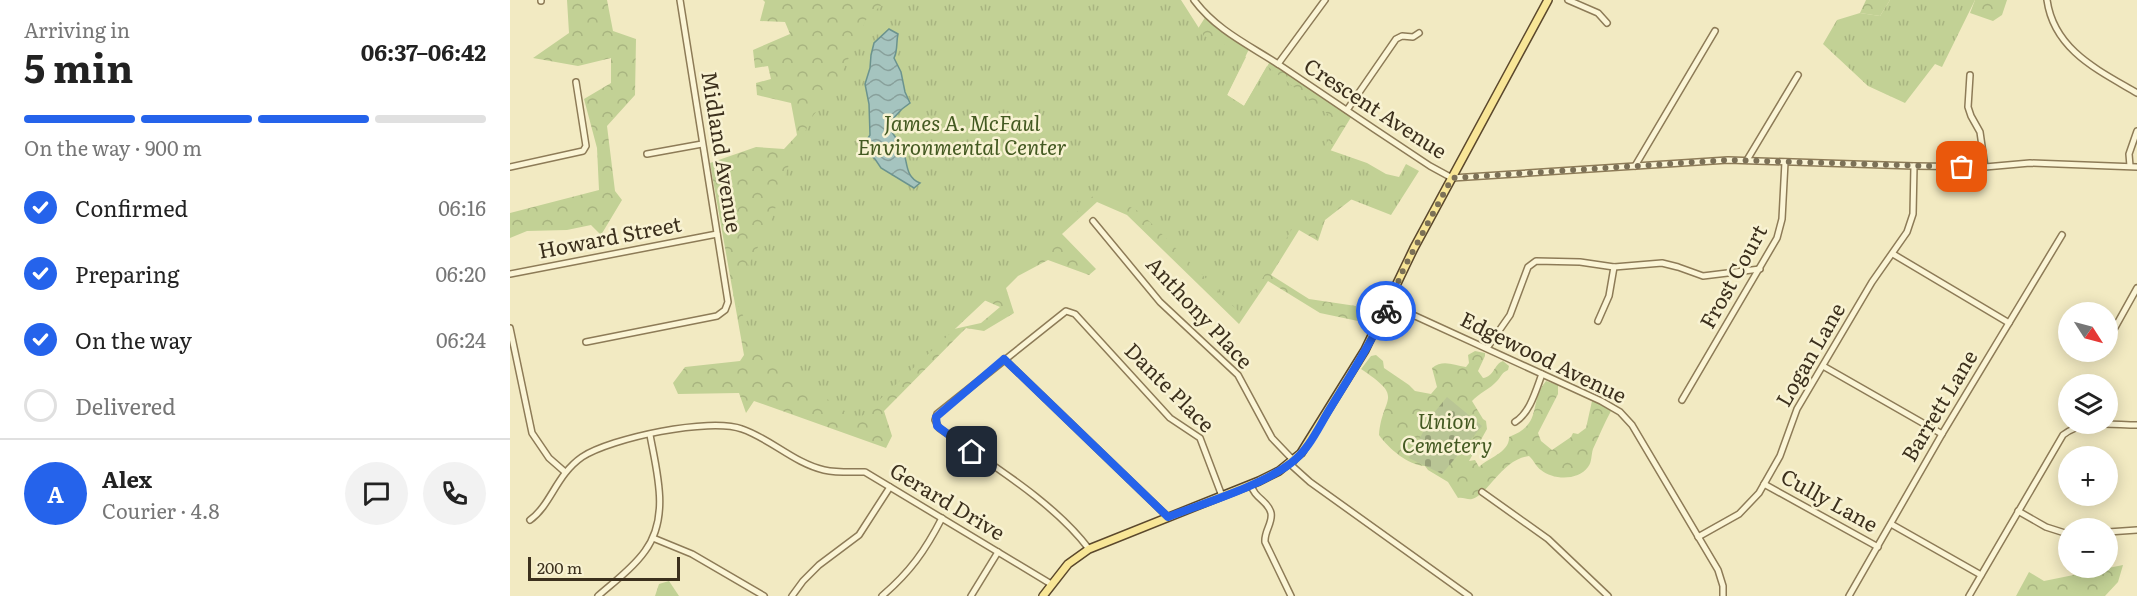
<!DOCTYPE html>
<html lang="en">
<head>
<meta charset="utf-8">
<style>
  body { margin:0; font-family:Literata,serif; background:#f2f2f2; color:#222; height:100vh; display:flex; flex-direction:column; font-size:22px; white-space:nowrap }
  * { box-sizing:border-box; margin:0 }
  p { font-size:20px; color:#767676 }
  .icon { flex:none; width:33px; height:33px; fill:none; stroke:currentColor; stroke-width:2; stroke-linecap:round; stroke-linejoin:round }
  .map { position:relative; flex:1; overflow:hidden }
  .details { display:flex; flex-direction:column; background:#fff; width:510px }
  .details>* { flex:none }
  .needle { width:39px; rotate:126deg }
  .tools { position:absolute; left:1548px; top:302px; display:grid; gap:12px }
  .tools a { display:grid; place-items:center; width:60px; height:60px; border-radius:50%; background:#fff; box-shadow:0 3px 15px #0003; font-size:30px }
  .scale { position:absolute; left:18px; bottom:15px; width:152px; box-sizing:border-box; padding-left:6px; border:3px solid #3c301d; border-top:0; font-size:16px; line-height:21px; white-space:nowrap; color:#3c301d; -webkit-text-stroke:4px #f8f2d2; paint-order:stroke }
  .pin { position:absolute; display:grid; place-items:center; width:51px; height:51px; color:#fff; margin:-26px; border-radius:12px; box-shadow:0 3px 9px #0006 }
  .courier { position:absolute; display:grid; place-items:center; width:60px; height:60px; margin:-30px; border:4px solid #2563eb; border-radius:50%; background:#fff; color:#222; box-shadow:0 2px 8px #0007 }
  .overview em { font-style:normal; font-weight:700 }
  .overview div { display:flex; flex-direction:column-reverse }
  .overview { display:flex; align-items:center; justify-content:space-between; height:102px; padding:0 24px }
  h1 { font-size:39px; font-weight:700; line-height:45px }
  .bar { display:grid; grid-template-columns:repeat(4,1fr); gap:9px 6px; align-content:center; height:72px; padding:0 24px }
  .bar i { height:8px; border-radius:4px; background:#e0e0e0 }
  .bar .current { background:#2563eb }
  .bar p { grid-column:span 4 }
  .line { display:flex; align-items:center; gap:15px; padding:0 24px; border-top:2px solid #e0e0e0 }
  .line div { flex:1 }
  .round { display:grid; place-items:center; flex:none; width:63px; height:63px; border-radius:32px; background:#f2f2f2 }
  ol { padding:0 24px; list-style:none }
  li { display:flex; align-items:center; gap:18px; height:66px }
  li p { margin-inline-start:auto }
  li .icon { padding:6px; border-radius:50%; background:#2563eb; color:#fff; stroke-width:4 }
  li:last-child { color:#767676 }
  li i { width:33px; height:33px; border:3px solid #e0e0e0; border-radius:50% }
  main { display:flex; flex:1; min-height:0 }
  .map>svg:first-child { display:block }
</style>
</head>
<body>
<main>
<section class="details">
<div class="overview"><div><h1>5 min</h1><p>Arriving in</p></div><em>06:37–06:42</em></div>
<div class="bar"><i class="current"></i><i class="current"></i><i class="current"></i><i></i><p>On the way · 900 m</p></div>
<ol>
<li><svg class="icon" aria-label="check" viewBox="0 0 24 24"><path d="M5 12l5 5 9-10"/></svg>Confirmed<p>06:16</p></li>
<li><svg class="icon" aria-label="check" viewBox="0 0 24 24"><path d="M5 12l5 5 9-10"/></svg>Preparing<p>06:20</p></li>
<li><svg class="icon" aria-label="check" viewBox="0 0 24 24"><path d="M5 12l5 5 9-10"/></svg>On the way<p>06:24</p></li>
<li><i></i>Delivered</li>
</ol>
<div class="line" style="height:108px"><b class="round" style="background:#2563eb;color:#fff">A</b><div><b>Alex</b><p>Courier · 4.8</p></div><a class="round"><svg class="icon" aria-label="chat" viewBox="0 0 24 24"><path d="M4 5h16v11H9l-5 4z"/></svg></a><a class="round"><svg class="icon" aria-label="phone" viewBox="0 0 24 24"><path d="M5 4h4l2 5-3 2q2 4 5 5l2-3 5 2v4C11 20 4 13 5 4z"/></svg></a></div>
</section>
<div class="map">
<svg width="1627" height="596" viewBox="0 0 1627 596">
  <defs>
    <pattern id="forest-crowns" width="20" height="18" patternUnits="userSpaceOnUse" patternTransform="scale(1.5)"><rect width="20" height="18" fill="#c2d195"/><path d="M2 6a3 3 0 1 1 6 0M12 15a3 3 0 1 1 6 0" fill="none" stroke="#a8b480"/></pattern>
    <pattern id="cemetery-stones" width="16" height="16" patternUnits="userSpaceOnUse" patternTransform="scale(1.5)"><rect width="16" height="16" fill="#b9c595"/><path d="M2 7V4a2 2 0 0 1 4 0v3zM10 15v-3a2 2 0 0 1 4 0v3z" fill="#98a079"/></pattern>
    <pattern id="park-tufts" width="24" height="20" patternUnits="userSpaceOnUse" patternTransform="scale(1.5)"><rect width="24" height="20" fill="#c2d195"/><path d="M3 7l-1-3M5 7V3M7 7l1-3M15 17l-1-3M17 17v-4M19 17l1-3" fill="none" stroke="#a8b480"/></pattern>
    <pattern id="water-waves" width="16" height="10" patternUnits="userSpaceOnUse" patternTransform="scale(1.5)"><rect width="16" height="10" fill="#a5c4bf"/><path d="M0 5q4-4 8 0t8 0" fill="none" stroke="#88a09b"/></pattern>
  </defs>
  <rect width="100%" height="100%" fill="#f2eac2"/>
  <g fill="url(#forest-crowns)" fill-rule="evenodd">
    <polygon points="57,0 97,0 103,31 126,39 125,95 97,126 105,191 112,200 91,235 81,225 57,230 17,231 0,238 0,213 89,190 87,148 74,99 101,83 101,58 68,66 23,58 59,33"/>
    <path d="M253 0H652L675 49 696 16 740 47 717 95 734 106 762 58 843 114 813 163 842 199 815 220 808 241 789 230 761 275 799 299 846 306 848 321 810 313 758 281 729 324 617 215 587 202 552 234 586 269 579 275 538 260 508 276 496 288 504 313 474 331 456 328 374 411 382 436 376 448 244 401 236 413 229 393 168 394 163 383 175 367 230 361 234 355 200 163 246 147 274 149 287 135 281 103 247 95 246 83 261 79 258 66 245 68 243 50 280 34 275 22 250 21 255 2ZM467 297 490 307 471 323 426 333Z"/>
    <polygon points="1356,0 1380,0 1370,16 1350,13"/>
    <polygon points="1465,0 1497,0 1492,15 1483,21 1460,13"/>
    <path d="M965 351 975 353V356L968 371 973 378C984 377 984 364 993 361L999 366 998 370C991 373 992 376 987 381 980 389 969 393 962 401L973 419 976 421 977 429 959 461 965 460 969 467C978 458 1000 452 999 437 1034 424 1018 402 1036 381L1048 385V394L1028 433 1031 441 1042 450 1061 437 1063 433 1068 434 1076 428 1082 401 1096 406 1101 411C1094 424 1089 436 1083 449 1081 455 1082 462 1078 467 1068 481 1043 480 1031 470 1026 467 1024 460 1019 456 992 459 978 495 962 499 958 500 953 497 948 498L938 482 918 470 915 466C898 465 879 449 869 435 872 395 896 399 851 369L861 356 866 355 873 361 874 368 899 385 905 391 921 394 927 387 922 368C933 359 943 365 956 367L959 363 958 355Z"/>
    <polygon points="1613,565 1608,582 1595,596 1506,596 1519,572 1534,581"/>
    <polygon points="159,581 169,596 145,596 149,584"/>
  </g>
  <polygon fill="url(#cemetery-stones)" points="937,397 972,426 932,474 899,458 923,414"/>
  <g fill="url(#park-tufts)">
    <polygon points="377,0 671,0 694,36 721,47 736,57 717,95 734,106 757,66 828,122 814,148 857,163 876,174 889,177 896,164 909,171 881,215 830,195 806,228 785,224 731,314 630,212 588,191 512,266 348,420 298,386 245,340 223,295 261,222 278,167 302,117 325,88 357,18"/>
    <polygon points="1380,0 1465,0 1432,67 1425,64 1395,103 1358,86 1313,44 1327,20 1350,13 1370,16"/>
  </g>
  <path fill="url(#water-waves)" stroke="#6b938e" stroke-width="1.5" d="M379 29 388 34C386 42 388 50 384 58L391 72 395 92 400 103 392 109 378 124C381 134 390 141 393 150 398 163 395 177 410 183L404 188 371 168 365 159 359 154 357 140 360 135 359 104 355 84 360 68 361 55 364 43Z"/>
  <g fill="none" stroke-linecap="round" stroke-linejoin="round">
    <g stroke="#8d7b57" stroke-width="8">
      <g id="minor">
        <polyline points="31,0 31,1"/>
        <path d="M684 0C707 31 741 46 771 66 821 100 870 133 920 166L942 178 1218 160 1404 166 1475 167 1520 163 1627 167"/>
        <polyline points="1058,0 1088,13 1097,23"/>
        <path d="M1537 0C1544 50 1588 70 1627 93"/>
        <polyline points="768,64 815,0"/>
        <polyline points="1460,75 1458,107 1461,116 1470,132 1475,167"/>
        <polyline points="837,110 886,39 892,36 903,37 909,33"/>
        <polyline points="137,154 192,144"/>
        <polyline points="1237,160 1288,75"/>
        <polyline points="1125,166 1205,31"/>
        <polyline points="1620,166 1619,154 1627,131"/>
        <polyline points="0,167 73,151 76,146 66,82"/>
        <polyline points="583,221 650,302 728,375 762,438 784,461"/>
        <polyline points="1383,254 1499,323"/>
        <polyline points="0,274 207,234"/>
        <polyline points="879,304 1091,401 1110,412 1122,425 1208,570 1213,586 1213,596"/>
        <polyline points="1088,321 1099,296 1104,267"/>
        <polyline points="0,328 22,433 39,458 55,472"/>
        <polyline points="1598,340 1627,288"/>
        <polyline points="76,342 207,316 215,310 218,302 170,0"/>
        <polyline points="977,348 1000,315 1018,267 1026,261 1070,262 1104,267 1152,263 1168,267 1193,276 1250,269"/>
        <polyline points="494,359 658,517"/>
        <polyline points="1313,366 1432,434"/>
        <polyline points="1172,400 1267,238 1272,219 1275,162"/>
        <path d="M1005 422C1020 413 1026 390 1032 374"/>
        <polyline points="780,464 800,482 959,596"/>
        <path d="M741 484C744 499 758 500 761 513 763 523 754 531 755 542L781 596"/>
        <polyline points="1254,484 1368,547"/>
        <polyline points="972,492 1038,539 1098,596"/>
        <polyline points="1508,511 1536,527 1558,534"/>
        <path d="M20 520C41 505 46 475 72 457 101 438 200 417 232 429 261 439 284 463 314 470 328 473 342 472 355 472L541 584"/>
        <polyline points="1381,524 1471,575"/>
        <polyline points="1598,532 1627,530"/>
        <polyline points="1188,537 1229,514 1249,493 1270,456 1287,409 1362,282 1397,232 1403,214 1404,166"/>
        <polyline points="143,538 182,554 254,596"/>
        <path d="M579 549C543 501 478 463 429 428L425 420 427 414 556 311 565 314 660 418 690 438 712 496"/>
        <path d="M88 596C104 582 123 568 135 551 160 517 147 473 140 435"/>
        <polyline points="282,596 293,581 309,565 349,535 380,487"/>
        <path d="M372 596C400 572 415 551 432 518"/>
        <polyline points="461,596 488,552"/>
        <polyline points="1339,596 1432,434 1552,235"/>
        <path d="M1459 596 1553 435C1573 419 1602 425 1627 425"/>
      </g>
    </g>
    <g stroke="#5b482c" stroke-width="10">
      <polyline id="major" points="533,596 558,564 579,549 749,481 769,471 791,453 855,350 904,248 1038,0"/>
    </g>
    <use href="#minor" stroke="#fbf5d6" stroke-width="5"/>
    <use href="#major" stroke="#f8e697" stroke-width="7"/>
  </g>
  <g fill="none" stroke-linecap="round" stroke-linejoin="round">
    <polyline stroke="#7c7157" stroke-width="6" stroke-dasharray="0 10.8" points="876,311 894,268 942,178 1218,160 1452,167"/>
    <path stroke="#2563eb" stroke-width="8" d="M462 452 427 426 426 417 494 359 658 517C694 503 751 486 781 463 799 450 809 426 821 407 840 376 860 345 876 311"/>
  </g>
  <g text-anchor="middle" stroke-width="5" stroke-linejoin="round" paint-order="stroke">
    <g font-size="21" fill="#3c301d" stroke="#f8f2d2">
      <text transform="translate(865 109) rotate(33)" y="7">Crescent Avenue</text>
      <text transform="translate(211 152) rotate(81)" y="7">Midland Avenue</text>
      <text transform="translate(100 238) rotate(-11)" y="7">Howard Street</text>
      <text transform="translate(1224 277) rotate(-61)" y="7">Frost Court</text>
      <text transform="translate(689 313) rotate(47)" y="7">Anthony Place</text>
      <text transform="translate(1301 355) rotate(-60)" y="7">Logan Lane</text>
      <text transform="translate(1033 358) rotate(26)" y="7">Edgewood Avenue</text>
      <text transform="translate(659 388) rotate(45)" y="7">Dante Place</text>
      <text transform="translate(1430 406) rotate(-59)" y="7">Barrett Lane</text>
      <text transform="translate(1319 501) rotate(29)" y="7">Cully Lane</text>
      <text transform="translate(437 502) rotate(31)" y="7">Gerard Drive</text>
    </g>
    <g font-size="21" font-style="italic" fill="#445a22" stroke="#f8f2d2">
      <text x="452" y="131">James A. McFaul<tspan x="452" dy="24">Environmental Center</tspan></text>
      <text x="937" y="429">Union<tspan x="937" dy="24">Cemetery</tspan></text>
    </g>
  </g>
</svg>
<div class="tools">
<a><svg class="needle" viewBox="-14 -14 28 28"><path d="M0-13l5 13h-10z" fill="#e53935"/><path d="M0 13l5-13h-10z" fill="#767676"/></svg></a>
<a><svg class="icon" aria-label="layers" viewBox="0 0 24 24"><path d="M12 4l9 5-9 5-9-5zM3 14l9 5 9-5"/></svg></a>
<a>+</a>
<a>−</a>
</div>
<div class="scale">200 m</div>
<div class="pin" style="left:1452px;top:167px;background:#ea580c"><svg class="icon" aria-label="bag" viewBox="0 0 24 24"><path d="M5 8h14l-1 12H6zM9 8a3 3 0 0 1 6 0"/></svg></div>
<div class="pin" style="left:462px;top:452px;background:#1f2937"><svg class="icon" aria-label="home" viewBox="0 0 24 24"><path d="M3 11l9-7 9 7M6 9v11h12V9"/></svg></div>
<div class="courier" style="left:876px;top:311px"><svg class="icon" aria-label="bike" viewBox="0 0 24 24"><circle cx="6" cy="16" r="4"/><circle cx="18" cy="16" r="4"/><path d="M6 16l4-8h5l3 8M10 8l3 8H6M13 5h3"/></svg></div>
</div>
</main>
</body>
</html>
